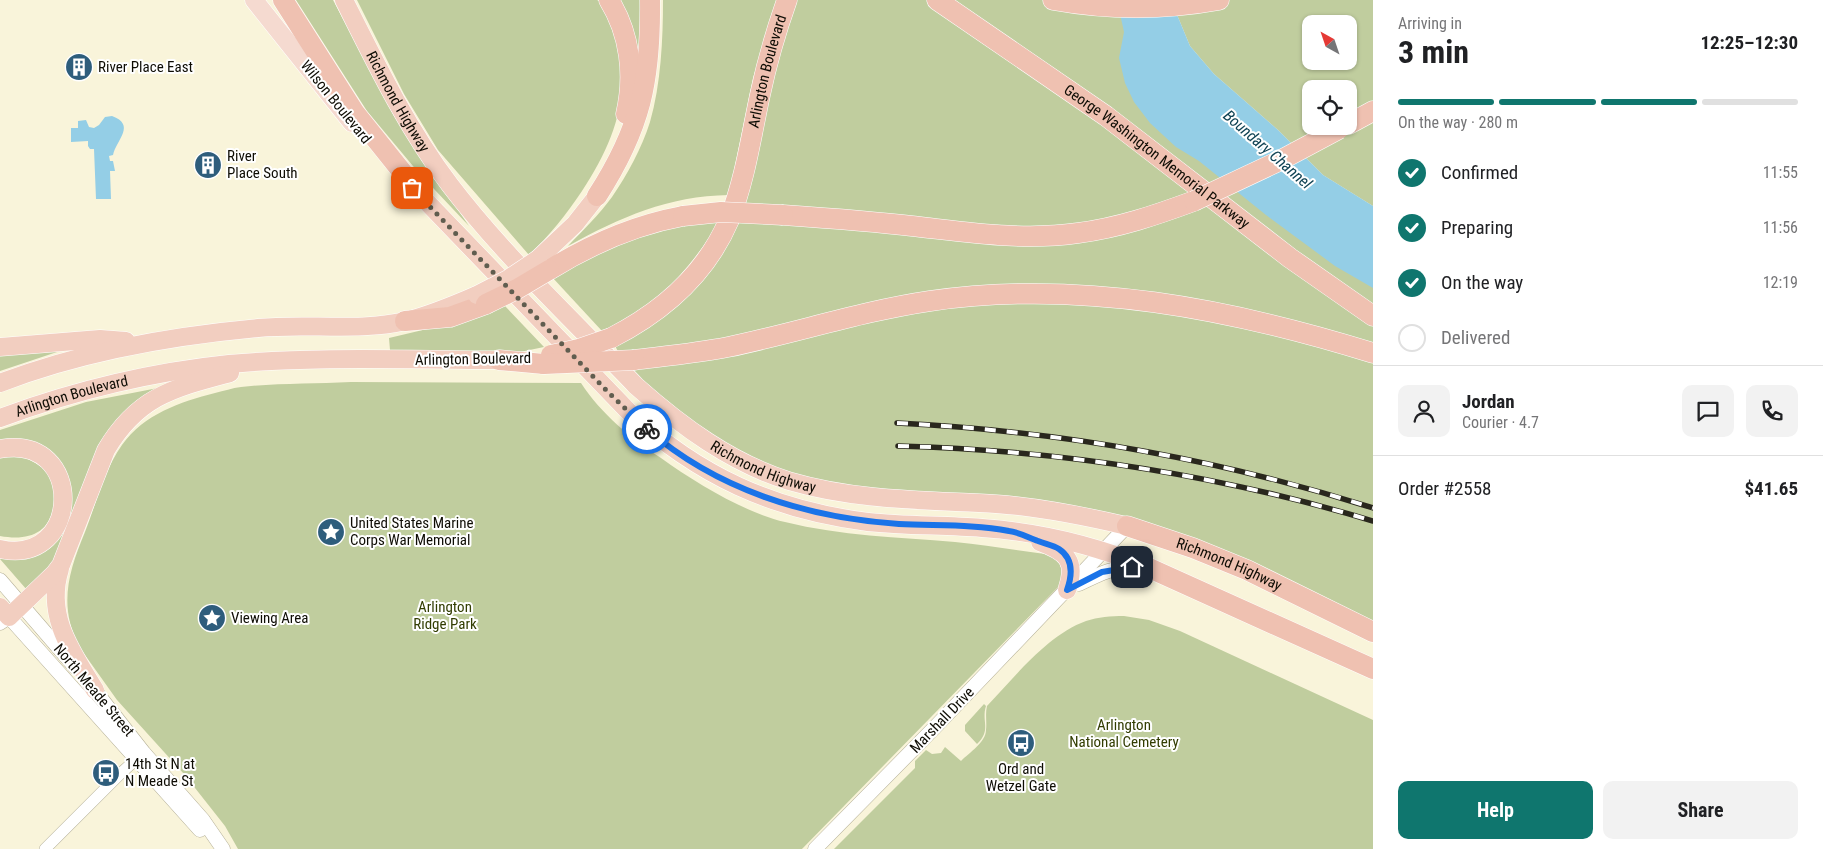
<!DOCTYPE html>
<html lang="en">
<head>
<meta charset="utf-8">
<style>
  body { margin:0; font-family:"Roboto Condensed",sans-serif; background:#f2f2f2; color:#202124; height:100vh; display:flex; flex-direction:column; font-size:19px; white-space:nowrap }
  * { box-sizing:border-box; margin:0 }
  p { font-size:16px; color:#757577 }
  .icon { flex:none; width:28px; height:28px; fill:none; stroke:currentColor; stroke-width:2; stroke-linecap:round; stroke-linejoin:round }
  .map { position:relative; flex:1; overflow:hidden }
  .panel { display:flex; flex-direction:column; background:#fff; width:450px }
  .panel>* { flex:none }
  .needle { width:32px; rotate:320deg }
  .controls { position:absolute; left:1302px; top:15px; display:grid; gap:10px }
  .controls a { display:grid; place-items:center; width:55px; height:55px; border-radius:10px; background:#fff; box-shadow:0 1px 4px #0004; font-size:25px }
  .pin { position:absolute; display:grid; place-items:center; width:42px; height:42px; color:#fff; margin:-21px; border-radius:10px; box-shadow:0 2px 8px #0006 }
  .courier { position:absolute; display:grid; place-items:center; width:50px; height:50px; margin:-25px; border:4px solid #1a73e8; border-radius:50%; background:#fff; color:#222; box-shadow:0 1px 6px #0007 }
  .headline em { font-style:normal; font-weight:700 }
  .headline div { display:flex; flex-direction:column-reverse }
  .headline { display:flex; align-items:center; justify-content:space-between; height:85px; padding:0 25px }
  h1 { font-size:32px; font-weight:700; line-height:38px }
  .bar { display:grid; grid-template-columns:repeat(4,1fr); gap:8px 5px; align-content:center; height:60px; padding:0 25px }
  .bar i { height:6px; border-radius:4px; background:#e0e0e0 }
  .bar .current { background:#0f766e }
  .bar p { grid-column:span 4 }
  .line { display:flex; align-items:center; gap:12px; padding:0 25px; border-top:1px solid #e0e0e0 }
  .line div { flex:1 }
  .round { display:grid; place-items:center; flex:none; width:52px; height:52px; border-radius:10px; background:#f2f2f2 }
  ol { padding:0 25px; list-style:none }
  li { display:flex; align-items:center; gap:15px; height:55px }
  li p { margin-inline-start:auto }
  li .icon { padding:5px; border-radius:50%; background:#0f766e; color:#fff; stroke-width:4 }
  li:last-child { color:#757577 }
  li i { width:28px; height:28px; border:2px solid #e0e0e0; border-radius:50% }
  .primary-button { display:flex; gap:10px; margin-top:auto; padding:10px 25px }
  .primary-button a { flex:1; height:58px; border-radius:10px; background:#0f766e; color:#fff; font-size:20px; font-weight:700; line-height:58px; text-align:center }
  .primary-button a+a { background:#f2f2f2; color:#202124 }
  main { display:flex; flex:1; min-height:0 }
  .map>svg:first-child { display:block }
</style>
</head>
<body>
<main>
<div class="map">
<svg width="1373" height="849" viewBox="0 0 1373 849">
  <rect width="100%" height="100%" fill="#f9f4da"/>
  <g fill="#c0cd9e" fill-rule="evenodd">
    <polygon points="296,0 333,0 394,116 469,226 418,172 367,111"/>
    <path d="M357 0H597L599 1C603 10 609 19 612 29 634 90 616 139 582 191 566 215 550 235 529 255L438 150 404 94Z"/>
    <polygon points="618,0 643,0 640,72"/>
    <path d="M663 0H777L753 78 729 195C668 196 621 217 568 246 583 230 599 215 612 197 627 175 642 148 650 122 661 84 663 39 663 0Z"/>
    <polygon points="794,0 1120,0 1373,263 1373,633 1127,526 879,498 763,472 636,386 611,338 710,253"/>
    <path d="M1173 0H1373V206L1323 175 1278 130 1214 74 1190 46 1173 5ZM1311 24H1349V61H1311ZM1311 89H1349V126H1311Z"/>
    <path d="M700 223H719C689 269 655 311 602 331L552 277 614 244 679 226Z"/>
    <polygon points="505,306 544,347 515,353 390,350 389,338 427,329"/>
    <polygon points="60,350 60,351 0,371 0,354"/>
    <path d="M351 382 581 383C601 414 631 438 661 458 696 483 743 512 785 522 841 536 898 537 955 542 985 545 1015 550 1045 554 1062 560 1064 569 1060 585L802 849H238L225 826 184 774 117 700 80 648C58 607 68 573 85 532 96 504 104 470 122 445 144 414 180 402 215 393 224 391 232 388 241 387 277 383 314 384 351 382Z"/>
    <polygon points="163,387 137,404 53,566 27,590 0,559 30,555 68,514 72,493 58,458 24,439 0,443 0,430 86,402"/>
    <path d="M20 455C31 461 45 466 51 478 55 486 56 495 54 504 50 534 28 541 0 536V456Z"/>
    <path d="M1124 616 1149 620 1180 631 1373 720V849H834L915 768V761L926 750 932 754 941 753 945 747 961 761C969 753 986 742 986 730 987 722 985 714 987 706 1015 677 1047 635 1086 621 1098 617 1111 616 1124 616Z"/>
    <path d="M984 704 986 706C981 721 992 730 977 744L965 731V725Z"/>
  </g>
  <g fill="#94cee6">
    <polygon points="1117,0 1173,5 1190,46 1214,74 1278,130 1323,175 1373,206 1373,288 1335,266 1266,215 1199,161 1176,147 1150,123 1134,102 1125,83 1119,58 1124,32"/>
    <path d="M112 116C136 125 117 139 113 155L109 156 110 161H113L115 171H110L111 199H96L94 149H90L88 146V141L71 142V128H78V121L86 120 89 127 94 128 99 125 105 117Z"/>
  </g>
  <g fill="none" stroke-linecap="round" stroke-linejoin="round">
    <g stroke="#b5b098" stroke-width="12">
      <polyline id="minor" points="45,849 121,773 142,754"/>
    </g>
    <g stroke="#b5b098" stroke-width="15">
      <g id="tertiary">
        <polyline points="0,580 75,667"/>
        <path d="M1079 584C1101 573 1115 566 1141 567"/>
        <polyline points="0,623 9,617 200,830"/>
        <polyline points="89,683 144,753 203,820 223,849"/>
        <polyline points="815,849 938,724 1127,526"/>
      </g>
    </g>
    <g stroke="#fff" stroke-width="19">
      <polyline id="primary" points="254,0 352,123"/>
    </g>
    <g stroke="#fff" stroke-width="19">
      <g id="trunk">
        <path id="s1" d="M344 0C376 64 407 128 450 185 504 256 574 321 636 386 681 426 731 463 789 481 857 501 927 500 996 504 1041 507 1084 516 1127 526"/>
        <path d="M423 198 628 411C698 476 773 510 868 522 906 526 944 525 982 528 1039 532 1094 545 1147 567"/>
        <polyline points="538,259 575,224 597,196"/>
        <polyline points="0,347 100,339 126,341"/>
        <path d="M0 383C83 351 170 336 258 328 307 323 358 332 406 321 430 315 454 305 477 295"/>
        <path id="s2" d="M0 418C73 391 151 372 229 364 318 356 409 360 499 360"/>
        <path d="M0 449C86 433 82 567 0 549"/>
        <path d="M1040 542C1067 552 1077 561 1067 590"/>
        <path d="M60 569C45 616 72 652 95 690"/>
        <path d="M0 607 9 617 55 573 61 565 106 450C138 396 174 388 230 373"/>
      </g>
    </g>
    <g stroke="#fff" stroke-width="21">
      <g id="motorway">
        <polyline points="283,0 355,113 423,198"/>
        <path d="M609 0C630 34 635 75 626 114"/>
        <path id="s3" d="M937 0 1106 116 1290 258 1373 316"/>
        <path d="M1053 0C1108 10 1164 10 1219 0"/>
        <polyline points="1349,124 1373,111"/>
        <path d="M597 196C641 128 651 80 650 0"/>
        <path d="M783 215C826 218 869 221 912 226 967 232 1022 241 1078 233 1118 228 1156 215 1194 201"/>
        <path d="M549 270C591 244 634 225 683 216"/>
        <polyline points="405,321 450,317 486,304"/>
        <path id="s4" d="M611 338C662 312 706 274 729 220 745 180 751 137 760 95 767 62 776 31 787 0"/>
        <polyline points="499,360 544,364"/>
        <path d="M634 360C666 356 697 353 728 347 796 333 862 311 930 301 1080 279 1231 309 1373 353"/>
        <path id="s5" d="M1127 526 1193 548 1247 570 1373 632"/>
        <polyline points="1147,567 1373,669"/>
      </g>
    </g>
    <use href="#minor" stroke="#fff" stroke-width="11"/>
    <use href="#tertiary" stroke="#fff" stroke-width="14"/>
    <use href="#primary" stroke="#f5dad0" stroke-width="18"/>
    <use href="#trunk" stroke="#f2cec0" stroke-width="18"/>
    <use href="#motorway" stroke="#efc1b1" stroke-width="20"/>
    <g stroke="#29271d" stroke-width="5.5">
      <g id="rail">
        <path d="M897 423C1059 431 1219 459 1373 508"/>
        <path d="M898 446C1058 450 1220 475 1373 521"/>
      </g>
    </g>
    <use href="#rail" stroke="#fff" stroke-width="4" stroke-dasharray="11" stroke-linecap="butt"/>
    <g stroke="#fff" stroke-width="19" stroke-linecap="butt">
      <polyline id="trunk-bridge" points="477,295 508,279 538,259"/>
    </g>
    <g stroke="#fff" stroke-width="21" stroke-linecap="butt">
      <g id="motorway-bridge">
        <polyline points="1194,201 1279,161 1339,129"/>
        <polyline points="683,216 721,212 783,215"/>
        <polyline points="486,304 517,289 549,270"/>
        <polyline points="551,355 579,349 611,338"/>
        <polyline points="544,364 634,360"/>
      </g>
    </g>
    <use href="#trunk-bridge" stroke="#f2cec0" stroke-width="18"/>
    <use href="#motorway-bridge" stroke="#efc1b1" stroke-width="20"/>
  </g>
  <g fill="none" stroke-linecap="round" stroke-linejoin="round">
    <polyline stroke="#605d4f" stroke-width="5" stroke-dasharray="0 9" points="412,188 610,394 647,429"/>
    <path stroke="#1a73e8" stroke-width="6" d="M647 429C717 490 808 518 899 524 935 526 973 524 1009 531 1019 532 1029 538 1038 541 1045 544 1053 545 1059 549 1074 559 1072 576 1067 590L1102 572 1132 567"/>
  </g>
  <defs>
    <g id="building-disc" transform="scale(1.4375)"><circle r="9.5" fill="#2e5d7c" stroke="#fff"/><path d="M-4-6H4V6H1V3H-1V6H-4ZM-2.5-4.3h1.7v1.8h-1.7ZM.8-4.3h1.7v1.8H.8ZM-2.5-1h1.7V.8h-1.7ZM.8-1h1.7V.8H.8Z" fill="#fff"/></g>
    <g id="sight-disc" transform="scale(1.4375)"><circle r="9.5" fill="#2e5d7c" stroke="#fff"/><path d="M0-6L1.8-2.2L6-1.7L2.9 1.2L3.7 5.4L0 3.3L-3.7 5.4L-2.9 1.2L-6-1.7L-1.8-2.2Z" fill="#fff"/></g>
    <g id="bus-disc" transform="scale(1.4375)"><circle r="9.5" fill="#2e5d7c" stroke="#fff"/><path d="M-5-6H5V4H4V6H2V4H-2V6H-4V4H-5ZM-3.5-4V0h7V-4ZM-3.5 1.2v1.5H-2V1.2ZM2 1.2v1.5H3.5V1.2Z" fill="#fff"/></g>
  </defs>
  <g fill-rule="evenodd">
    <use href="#building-disc" x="79" y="67"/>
    <use href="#building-disc" x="208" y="165"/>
    <use href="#sight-disc" x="331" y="532"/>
    <use href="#sight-disc" x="212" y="618"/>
    <use href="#bus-disc" x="1021" y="743"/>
    <use href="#bus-disc" x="106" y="773"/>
  </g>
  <g text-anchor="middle" stroke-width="4" stroke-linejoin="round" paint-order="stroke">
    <g font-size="15" fill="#0e0c04" stroke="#fff" text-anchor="start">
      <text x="98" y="72">River Place East</text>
      <text x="227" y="161">River<tspan x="227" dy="17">Place South</tspan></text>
      <text x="350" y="528">United States Marine<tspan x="350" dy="17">Corps War Memorial</tspan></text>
      <text x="231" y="623">Viewing Area</text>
      <text x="125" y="769">14th St N at<tspan x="125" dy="17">N Meade St</tspan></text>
      <text x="1021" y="774" text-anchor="middle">Ord and<tspan x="1021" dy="17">Wetzel Gate</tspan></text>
    </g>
    <g font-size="15" fill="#0e0c04" stroke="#fff">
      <text dy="5" stroke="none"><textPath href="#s4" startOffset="324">Arlington Boulevard</textPath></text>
      <text dy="5" stroke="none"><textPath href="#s1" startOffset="115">Richmond Highway</textPath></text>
      <text transform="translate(336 102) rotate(51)" y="5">Wilson Boulevard</text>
      <text dy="5" stroke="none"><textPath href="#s3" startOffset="270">George Washington Memorial Parkway</textPath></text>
      <text transform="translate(473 359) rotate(-1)" y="5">Arlington Boulevard</text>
      <text dy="5" stroke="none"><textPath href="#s2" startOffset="75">Arlington Boulevard</textPath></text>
      <text dy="5" stroke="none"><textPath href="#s1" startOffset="640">Richmond Highway</textPath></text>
      <text dy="5" stroke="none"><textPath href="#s5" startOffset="109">Richmond Highway</textPath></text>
      <text transform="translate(94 690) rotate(50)" y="5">North Meade Street</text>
      <text transform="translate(942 720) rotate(-46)" y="5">Marshall Drive</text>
    </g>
    <g font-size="15" fill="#323d02" stroke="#fff">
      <text x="445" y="612">Arlington<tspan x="445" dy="17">Ridge Park</tspan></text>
      <text x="1124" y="730">Arlington<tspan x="1124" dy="17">National Cemetery</tspan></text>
    </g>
    <g font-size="16" font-style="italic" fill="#104354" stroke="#fff">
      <text transform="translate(1268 149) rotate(41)" y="6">Boundary Channel</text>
    </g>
  </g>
</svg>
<div class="controls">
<a><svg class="needle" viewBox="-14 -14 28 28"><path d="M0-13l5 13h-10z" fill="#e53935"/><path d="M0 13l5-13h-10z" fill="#757577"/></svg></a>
<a><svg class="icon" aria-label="locate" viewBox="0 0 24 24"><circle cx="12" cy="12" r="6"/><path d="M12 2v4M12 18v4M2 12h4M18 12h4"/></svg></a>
</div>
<div class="pin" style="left:412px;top:188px;background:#ea580c"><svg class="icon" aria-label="bag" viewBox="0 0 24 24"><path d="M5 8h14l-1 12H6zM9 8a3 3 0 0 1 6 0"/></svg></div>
<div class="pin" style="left:1132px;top:567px;background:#1f2937"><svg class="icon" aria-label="home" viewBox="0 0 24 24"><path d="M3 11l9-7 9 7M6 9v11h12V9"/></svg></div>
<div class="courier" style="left:647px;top:429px"><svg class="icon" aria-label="bike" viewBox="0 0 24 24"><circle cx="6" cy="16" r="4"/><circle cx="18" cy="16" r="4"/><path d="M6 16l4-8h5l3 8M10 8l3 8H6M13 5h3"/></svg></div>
</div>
<section class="panel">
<div class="headline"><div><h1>3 min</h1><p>Arriving in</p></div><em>12:25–12:30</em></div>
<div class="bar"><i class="current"></i><i class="current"></i><i class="current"></i><i></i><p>On the way · 280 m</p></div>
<ol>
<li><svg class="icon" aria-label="check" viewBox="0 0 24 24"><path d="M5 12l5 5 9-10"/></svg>Confirmed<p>11:55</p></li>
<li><svg class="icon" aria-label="check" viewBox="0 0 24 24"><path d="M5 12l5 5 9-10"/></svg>Preparing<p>11:56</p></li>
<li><svg class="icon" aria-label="check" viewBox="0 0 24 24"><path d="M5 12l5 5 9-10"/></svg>On the way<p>12:19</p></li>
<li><i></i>Delivered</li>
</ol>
<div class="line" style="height:90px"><a class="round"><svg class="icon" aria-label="person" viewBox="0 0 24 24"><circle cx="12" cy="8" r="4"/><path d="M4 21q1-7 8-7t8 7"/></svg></a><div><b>Jordan</b><p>Courier · 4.7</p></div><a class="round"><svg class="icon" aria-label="chat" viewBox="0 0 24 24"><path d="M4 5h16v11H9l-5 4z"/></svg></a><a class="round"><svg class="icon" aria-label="phone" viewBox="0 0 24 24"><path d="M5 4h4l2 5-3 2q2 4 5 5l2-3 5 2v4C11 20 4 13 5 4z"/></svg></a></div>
<div class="line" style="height:65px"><div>Order #2558</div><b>$41.65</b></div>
<div class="primary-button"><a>Help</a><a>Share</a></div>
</section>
</main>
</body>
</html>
